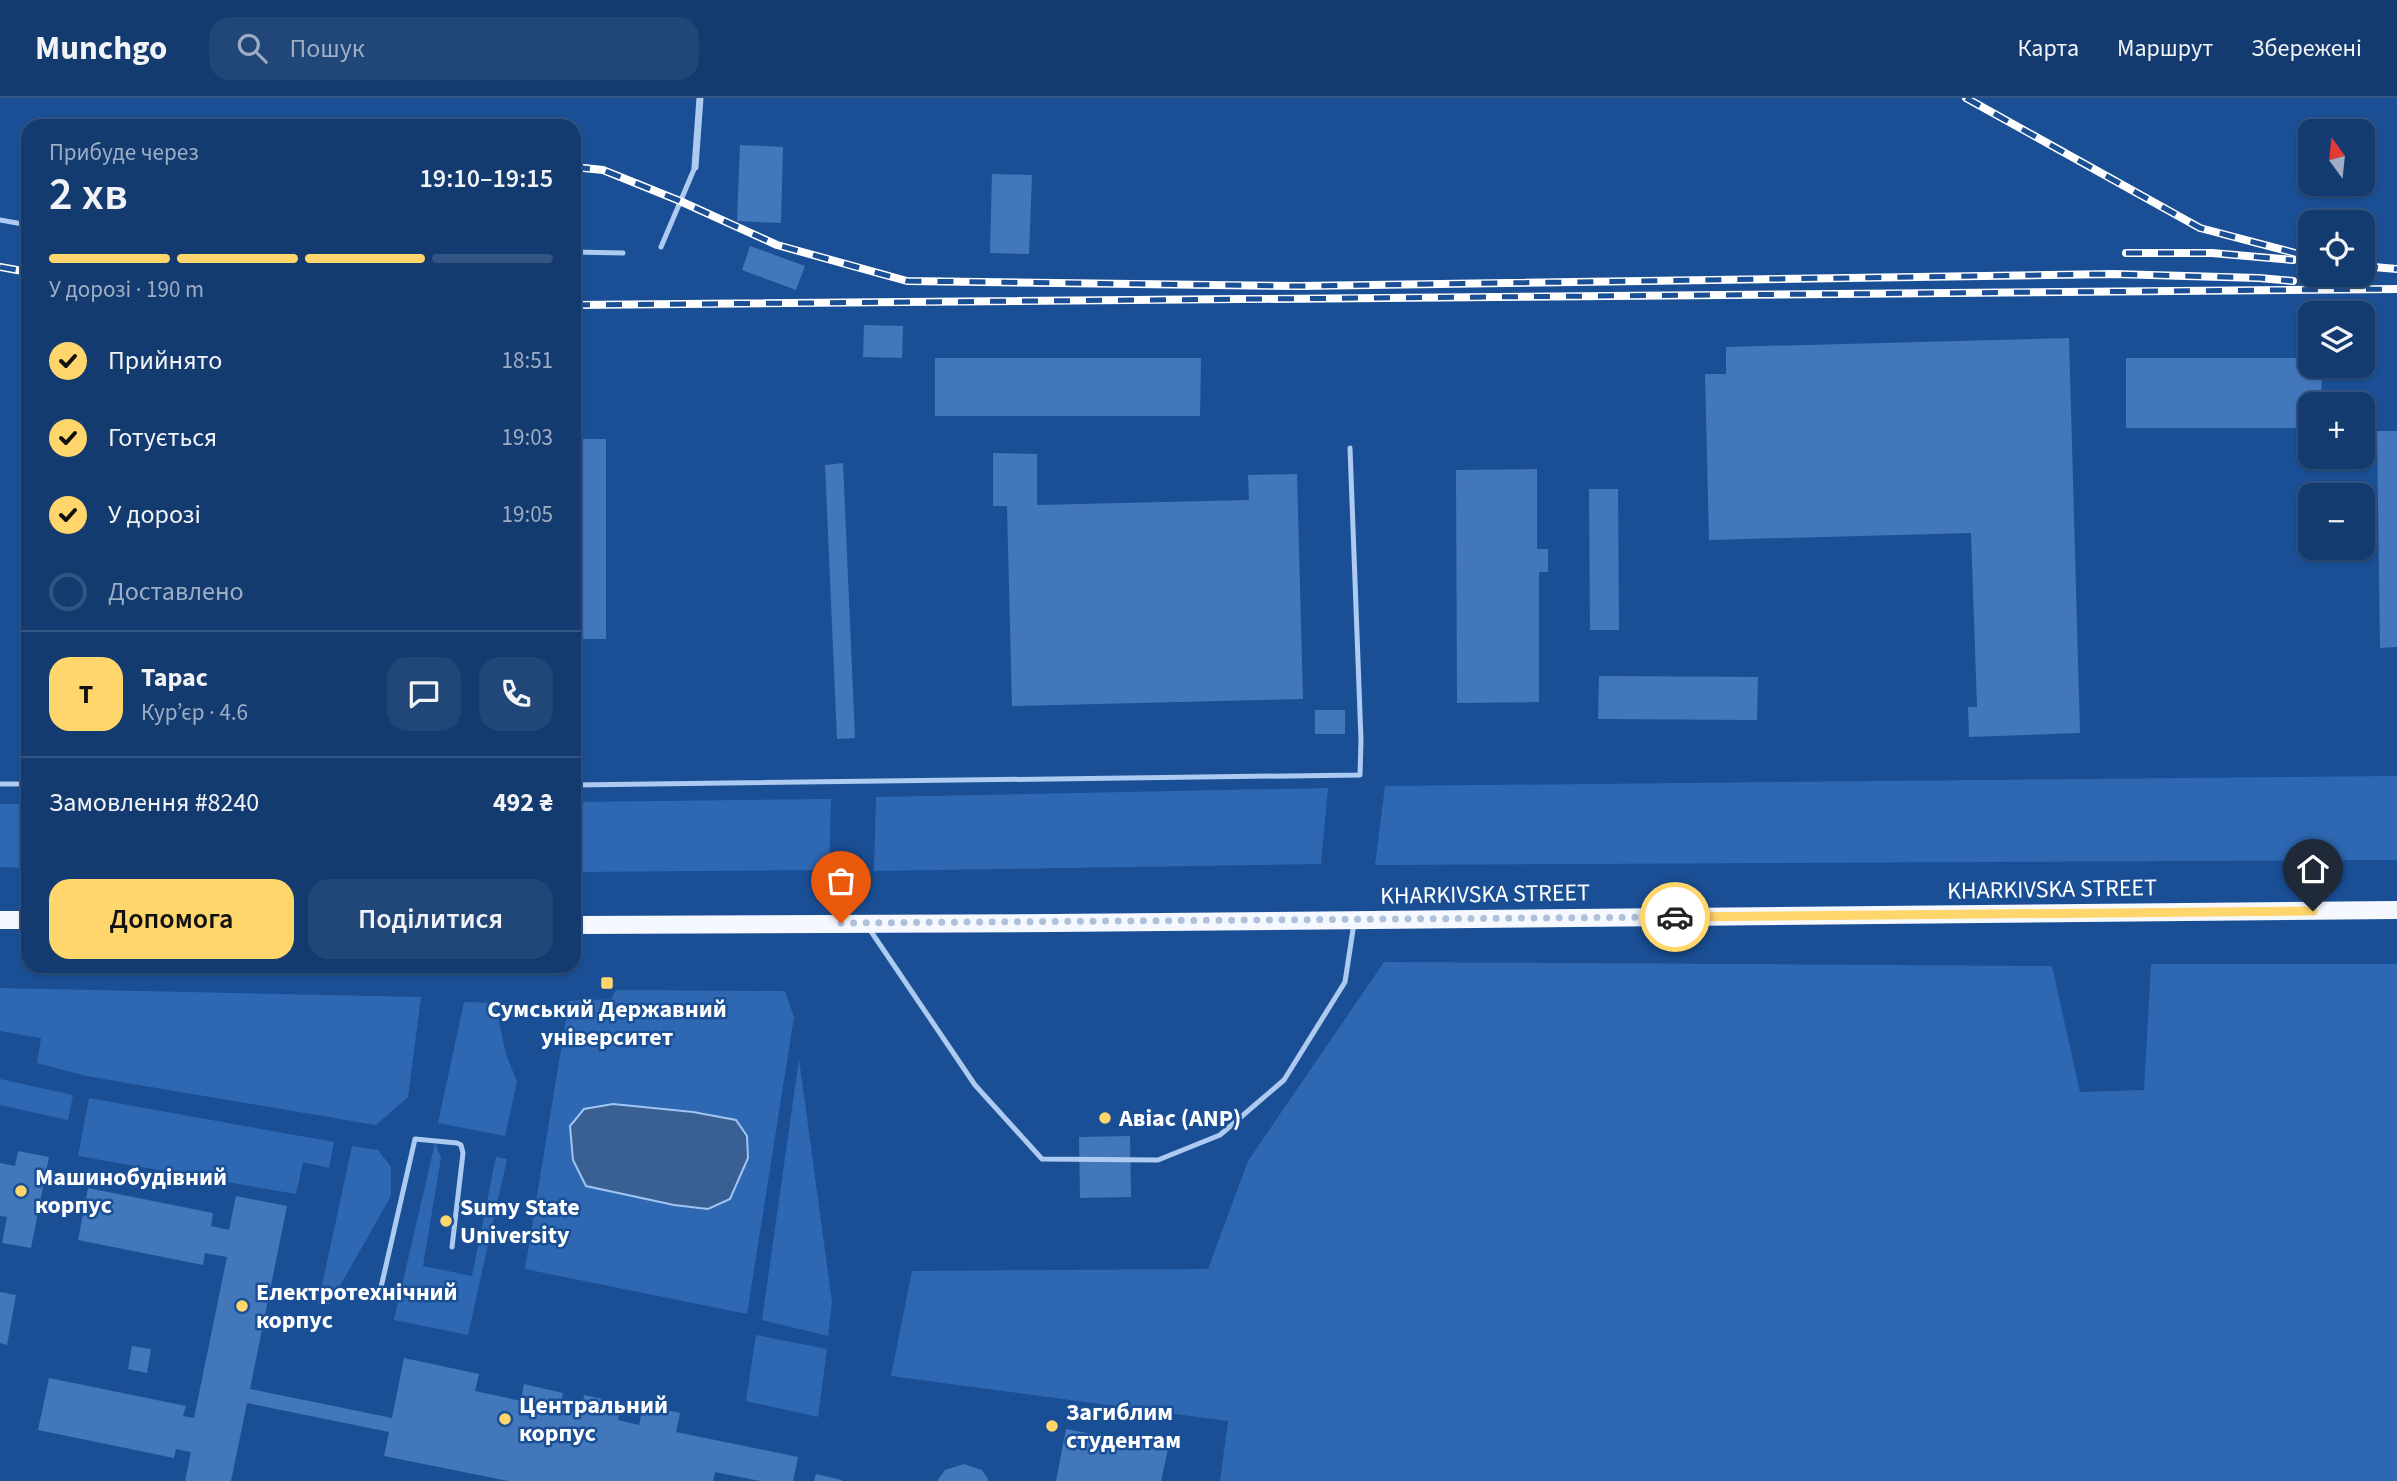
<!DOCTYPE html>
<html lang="uk">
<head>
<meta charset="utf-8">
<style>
  body { margin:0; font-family:"Source Sans 3",sans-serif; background:#214678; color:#f1f3f6; height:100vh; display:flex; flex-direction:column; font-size:26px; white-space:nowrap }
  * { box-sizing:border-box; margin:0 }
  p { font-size:23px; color:#9dadc3 }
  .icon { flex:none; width:38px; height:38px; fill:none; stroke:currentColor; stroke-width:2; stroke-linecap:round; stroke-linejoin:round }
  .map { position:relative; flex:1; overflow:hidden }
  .side { position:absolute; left:21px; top:21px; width:560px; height:854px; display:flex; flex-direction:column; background:#143b70; border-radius:21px; box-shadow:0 2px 5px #0004,0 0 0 2px #335583 }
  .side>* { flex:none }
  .needle { width:46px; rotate:345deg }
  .fabs { position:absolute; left:2298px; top:21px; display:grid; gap:14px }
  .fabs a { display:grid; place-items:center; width:77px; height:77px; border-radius:14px; background:#143b70; box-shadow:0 2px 5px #0004,0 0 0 2px #335583; font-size:35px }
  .pin { position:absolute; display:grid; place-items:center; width:60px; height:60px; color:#fff; margin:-72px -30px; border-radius:50% 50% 50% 0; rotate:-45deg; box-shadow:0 0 7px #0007 }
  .pin .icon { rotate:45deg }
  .courier { position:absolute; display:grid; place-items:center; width:70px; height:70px; margin:-35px; border:5px solid #ffd66b; border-radius:50%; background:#fff; color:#222; box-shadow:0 2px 9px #0007 }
  .summary em { font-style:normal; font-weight:600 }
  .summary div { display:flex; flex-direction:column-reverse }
  .summary { display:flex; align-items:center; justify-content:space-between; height:119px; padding:0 28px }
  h1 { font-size:46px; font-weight:600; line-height:52px }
  .bar { display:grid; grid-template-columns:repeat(4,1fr); gap:10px 7px; align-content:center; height:84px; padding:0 28px }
  .bar i { height:9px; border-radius:5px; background:#335583 }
  .bar .on { background:#ffd66b }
  .bar p { grid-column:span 4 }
  .line { display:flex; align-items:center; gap:18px; padding:0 28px; border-top:2px solid #335583 }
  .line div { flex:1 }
  .round { display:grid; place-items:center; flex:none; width:74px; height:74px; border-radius:21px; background:#214678 }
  ol { padding:0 28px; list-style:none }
  li { display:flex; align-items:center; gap:21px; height:77px }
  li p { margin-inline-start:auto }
  li .icon { padding:7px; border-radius:50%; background:#ffd66b; color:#111; stroke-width:4 }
  li:last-child { color:#9dadc3 }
  li i { width:38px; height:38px; border:4px solid #335583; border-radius:50% }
  .cta { display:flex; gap:14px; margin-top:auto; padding:14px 28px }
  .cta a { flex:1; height:80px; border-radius:21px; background:#ffd66b; color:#111; font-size:28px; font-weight:600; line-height:80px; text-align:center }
  .cta a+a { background:#214678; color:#f1f3f6 }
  header { display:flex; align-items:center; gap:42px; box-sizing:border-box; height:98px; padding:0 35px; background:#143b70; border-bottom:2px solid #335583 }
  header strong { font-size:33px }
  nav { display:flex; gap:38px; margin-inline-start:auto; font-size:24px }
  .search { width:490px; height:63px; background:#214678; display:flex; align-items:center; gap:18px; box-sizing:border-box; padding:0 24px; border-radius:21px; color:#9dadc3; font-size:26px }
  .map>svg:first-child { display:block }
</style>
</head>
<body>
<header>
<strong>Munchgo</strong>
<div class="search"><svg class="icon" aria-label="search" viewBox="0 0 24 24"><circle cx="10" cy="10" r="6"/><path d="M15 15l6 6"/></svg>Пошук</div>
<nav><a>Карта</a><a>Маршрут</a><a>Збережені</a></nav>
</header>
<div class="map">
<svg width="2397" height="1383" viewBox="0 0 2397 1383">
  <rect width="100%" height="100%" fill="#1a4f95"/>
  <g fill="#2e68b3">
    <polygon points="2397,678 2397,762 1375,767 1385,688"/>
    <polygon points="1328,690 1321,766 874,773 876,699"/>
    <polygon points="831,701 829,772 574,774 574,704"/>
    <polygon points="0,706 28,706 28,770 0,769"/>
    <polygon points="1384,864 2052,868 2080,994 2144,992 2151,866 2397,866 2397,1383 1220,1383 1228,1323 891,1278 912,1173 1208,1171 1248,1063"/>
    <polygon points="0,890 421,899 408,999 376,1027 86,978 37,965 41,940 0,933"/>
    <polygon points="616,892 785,893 794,919 747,1216 525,1171 569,903 611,901"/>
    <polygon points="464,904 495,905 506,956 517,984 505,1038 438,1025"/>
    <polygon points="799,961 832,1204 828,1238 762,1222"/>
    <polygon points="0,981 73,997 68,1022 0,1007"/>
    <polygon points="89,1000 334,1044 329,1070 303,1064 296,1096 78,1058"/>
    <polygon points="435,1045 441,1060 423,1168 472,1178 496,1059 507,1061 468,1237 394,1222"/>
    <polygon points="352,1048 378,1052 391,1069 391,1098 329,1207 318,1206"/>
    <polygon points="756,1237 827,1251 818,1319 746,1303"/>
  </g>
  <polygon fill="#3a5f92" stroke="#a0c5f2" stroke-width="2" points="613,1006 693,1014 736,1022 747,1038 748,1060 730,1101 708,1111 674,1107 586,1088 573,1062 570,1028 584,1011"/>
  <g fill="#4377bc">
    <polygon points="740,47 783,49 781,125 737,123"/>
    <polygon points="992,76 1032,77 1029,156 990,155"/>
    <polygon points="750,148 805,168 796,192 742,172"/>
    <polygon points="864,227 903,228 902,260 863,259"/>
    <polygon points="2069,240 2080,635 1969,639 1968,609 1977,609 1971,435 1709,442 1705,276 1726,276 1726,249"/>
    <polygon points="935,260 1201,260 1200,318 935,318"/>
    <polygon points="2126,260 2310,260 2310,268 2322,268 2321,306 2310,306 2310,330 2126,330"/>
    <polygon points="2377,333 2397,333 2397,549 2380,550"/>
    <rect x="574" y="341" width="32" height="200"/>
    <polygon points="993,355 1037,356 1037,407 1249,402 1248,377 1297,376 1303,601 1012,608 1007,408 993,408"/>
    <polygon points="843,365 855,640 837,641 825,367"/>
    <polygon points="1537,371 1537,451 1548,451 1548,474 1539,474 1539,604 1457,605 1456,372"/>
    <polygon points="1589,391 1618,391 1619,532 1590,532"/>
    <polygon points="1599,578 1758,579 1757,622 1598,621"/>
    <rect x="1315" y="612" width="30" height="24"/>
    <polygon points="1130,1038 1131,1099 1080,1100 1079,1039"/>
    <polygon points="18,1053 49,1059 31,1150 2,1145 7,1119 0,1118 0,1065 15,1068"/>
    <polygon points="88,1090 213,1115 211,1128 229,1132 236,1098 287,1108 250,1291 392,1320 404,1260 479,1276 475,1293 521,1303 524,1286 563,1295 560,1310 580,1315 584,1297 622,1305 618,1322 639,1327 643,1307 680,1315 676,1334 798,1359 793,1383 760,1383 715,1374 713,1383 508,1383 384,1358 389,1334 247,1305 231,1383 185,1383 191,1354 176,1351 174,1360 38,1332 49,1280 186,1308 183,1318 194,1320 227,1159 205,1155 203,1167 78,1142"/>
    <polygon points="0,1194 16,1197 7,1247 0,1245"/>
    <polygon points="132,1248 151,1251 147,1275 128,1271"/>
    <polygon points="1066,1331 1168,1351 1161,1383 1056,1383"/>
    <polygon points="964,1366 982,1372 989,1383 937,1383 945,1372"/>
    <polygon points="816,1376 842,1382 842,1383 814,1383"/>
  </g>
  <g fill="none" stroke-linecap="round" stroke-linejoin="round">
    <g stroke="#adcaf0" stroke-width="5">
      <polyline points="0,122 28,127"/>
      <polyline points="661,149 695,69"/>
      <polyline points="574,154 623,155"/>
      <polyline points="0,686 28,686"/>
      <polyline points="574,687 1360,677 1361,642 1350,350"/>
      <polyline points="868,829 975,987 1042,1061 1158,1062 1220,1037 1284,982 1345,884 1354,825"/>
      <polyline points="379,1198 415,1041 457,1045 461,1047 463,1055 452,1149"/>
    </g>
    <polyline stroke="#adcaf0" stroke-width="7" points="695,69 700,0"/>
    <g stroke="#f5f9ff" stroke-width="18">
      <polyline points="0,822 28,822"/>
      <polyline points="574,827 1054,825 2397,812"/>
    </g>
    <g stroke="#fff" stroke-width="8">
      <g id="rail">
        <polyline points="1966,0 2200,130 2310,159"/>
        <polyline points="574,69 603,72 680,103 777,147 907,183 1299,188 2114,176 2259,180 2293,183"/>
        <polyline points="2126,155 2212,155 2293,162"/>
        <polyline points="2362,168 2397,171"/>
        <polyline points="0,169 28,174"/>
        <polyline points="574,207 2397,191"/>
      </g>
    </g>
    <use href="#rail" stroke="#1a4f95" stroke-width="5" stroke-dasharray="16" stroke-linecap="butt"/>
  </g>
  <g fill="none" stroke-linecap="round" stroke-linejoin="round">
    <polyline stroke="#afc1da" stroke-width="7" stroke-dasharray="0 12.6" points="841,825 1675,819"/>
    <polyline stroke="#ffd66b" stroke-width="9" points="1675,819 2313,813"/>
  </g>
  <g fill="#ffd66b" stroke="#1a4f95" stroke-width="2.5">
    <rect x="600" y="878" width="14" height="14" rx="3.5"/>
    <circle cx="1105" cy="1020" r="7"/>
    <circle cx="21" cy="1093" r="7"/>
    <circle cx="446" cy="1123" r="7"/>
    <circle cx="242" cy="1208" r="7"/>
    <circle cx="505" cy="1321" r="7"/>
    <circle cx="1052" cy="1328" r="7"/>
  </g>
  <g text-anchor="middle" stroke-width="5" stroke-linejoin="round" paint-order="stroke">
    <g font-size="24" fill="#fff" stroke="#1a4f95">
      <text transform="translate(2052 791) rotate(-1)" y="8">KHARKIVSKA STREET</text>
      <text transform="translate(1485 796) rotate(-1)" y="8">KHARKIVSKA STREET</text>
    </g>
    <g font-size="24" font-weight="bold" fill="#fff" stroke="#1a4f95" text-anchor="start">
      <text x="607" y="919" text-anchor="middle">Сумський Державний<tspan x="607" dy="28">університет</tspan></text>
      <text x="1119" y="1028">Авіас (ANP)</text>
      <text x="35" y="1087">Машинобудівний<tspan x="35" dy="28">корпус</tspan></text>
      <text x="460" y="1117">Sumy State<tspan x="460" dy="28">University</tspan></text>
      <text x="256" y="1202">Електротехнічний<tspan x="256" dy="28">корпус</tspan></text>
      <text x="519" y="1315">Центральний<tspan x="519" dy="28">корпус</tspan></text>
      <text x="1066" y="1322">Загиблим<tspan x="1066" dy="28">студентам</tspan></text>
    </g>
  </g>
</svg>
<div class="fabs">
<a><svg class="needle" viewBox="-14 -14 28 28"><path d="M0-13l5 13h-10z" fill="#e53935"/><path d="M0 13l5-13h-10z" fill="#9dadc3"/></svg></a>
<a><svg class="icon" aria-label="locate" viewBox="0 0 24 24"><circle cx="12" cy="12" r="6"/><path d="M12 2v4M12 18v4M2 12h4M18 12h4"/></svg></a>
<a><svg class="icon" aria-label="layers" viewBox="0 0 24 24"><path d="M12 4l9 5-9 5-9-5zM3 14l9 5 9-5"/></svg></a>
<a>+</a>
<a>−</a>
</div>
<div class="pin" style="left:841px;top:825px;background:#ea580c"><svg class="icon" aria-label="bag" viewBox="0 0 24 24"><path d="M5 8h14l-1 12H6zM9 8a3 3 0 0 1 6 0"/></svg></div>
<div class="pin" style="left:2313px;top:813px;background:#1f2937"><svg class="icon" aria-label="home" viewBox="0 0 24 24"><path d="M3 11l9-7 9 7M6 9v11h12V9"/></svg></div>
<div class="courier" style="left:1675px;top:819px"><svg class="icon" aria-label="car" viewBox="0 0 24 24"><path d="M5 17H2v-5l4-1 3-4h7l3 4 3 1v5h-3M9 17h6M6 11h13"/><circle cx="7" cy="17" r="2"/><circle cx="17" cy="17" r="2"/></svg></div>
<section class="side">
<div class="summary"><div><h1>2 хв</h1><p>Прибуде через</p></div><em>19:10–19:15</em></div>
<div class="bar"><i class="on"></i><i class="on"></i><i class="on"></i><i></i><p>У дорозі · 190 m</p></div>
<ol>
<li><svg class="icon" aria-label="check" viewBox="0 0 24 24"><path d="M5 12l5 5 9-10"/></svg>Прийнято<p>18:51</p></li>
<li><svg class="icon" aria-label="check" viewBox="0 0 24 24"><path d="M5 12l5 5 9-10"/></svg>Готується<p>19:03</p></li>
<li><svg class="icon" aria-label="check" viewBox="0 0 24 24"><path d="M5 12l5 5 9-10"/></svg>У дорозі<p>19:05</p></li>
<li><i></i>Доставлено</li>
</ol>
<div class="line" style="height:126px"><b class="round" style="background:#ffd66b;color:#111">Т</b><div><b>Тарас</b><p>Кур’єр · 4.6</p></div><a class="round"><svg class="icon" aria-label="chat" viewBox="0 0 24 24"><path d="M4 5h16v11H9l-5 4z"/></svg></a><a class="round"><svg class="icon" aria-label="phone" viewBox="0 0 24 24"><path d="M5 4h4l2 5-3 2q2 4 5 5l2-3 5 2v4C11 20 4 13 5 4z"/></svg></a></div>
<div class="line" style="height:91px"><div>Замовлення #8240</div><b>492 ₴</b></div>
<div class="cta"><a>Допомога</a><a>Поділитися</a></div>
</section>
</div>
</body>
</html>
